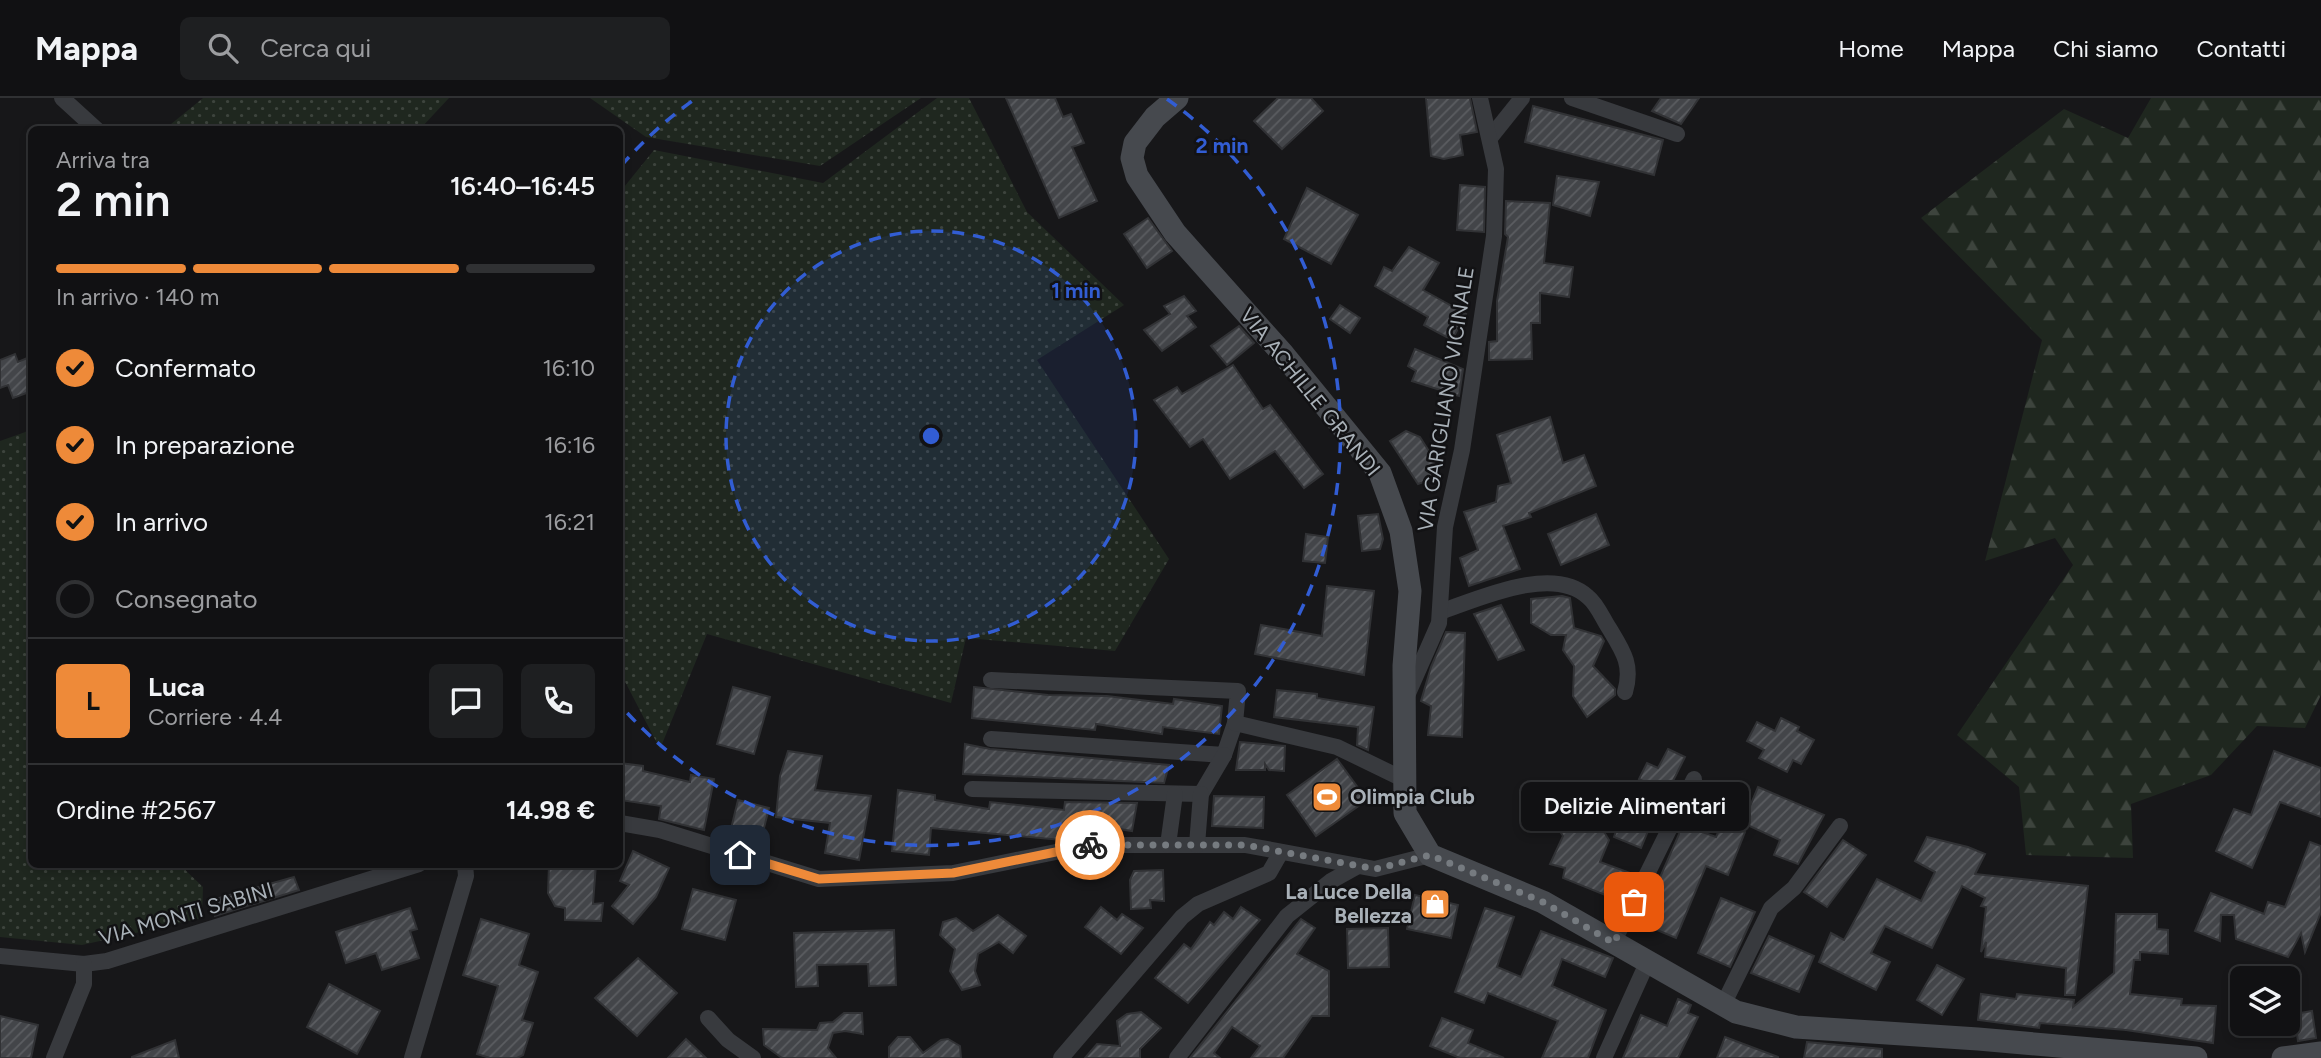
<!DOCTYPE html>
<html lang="it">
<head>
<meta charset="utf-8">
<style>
  body { margin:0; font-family:Figtree,sans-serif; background:#1e1f21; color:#f1f3f6; height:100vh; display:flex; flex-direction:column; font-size:26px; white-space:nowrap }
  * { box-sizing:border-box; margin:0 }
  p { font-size:23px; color:#9c9da0 }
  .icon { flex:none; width:38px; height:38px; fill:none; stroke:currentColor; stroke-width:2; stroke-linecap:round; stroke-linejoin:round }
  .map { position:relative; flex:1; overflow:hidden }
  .drawer { position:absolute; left:28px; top:28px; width:595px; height:742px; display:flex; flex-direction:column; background:#111113; border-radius:10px; box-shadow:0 4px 10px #0003,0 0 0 2px #303133 }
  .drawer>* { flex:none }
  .tools { position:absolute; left:2230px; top:868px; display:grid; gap:14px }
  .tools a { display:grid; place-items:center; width:70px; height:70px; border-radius:10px; background:#111113; box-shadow:0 4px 10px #0003,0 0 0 2px #303133; font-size:35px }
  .pin { position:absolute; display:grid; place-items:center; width:60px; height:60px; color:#fff; margin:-30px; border-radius:14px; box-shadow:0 4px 10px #0006 }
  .courier { position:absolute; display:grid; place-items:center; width:70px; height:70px; margin:-35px; border:5px solid #ee8a39; border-radius:50%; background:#fff; color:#222; box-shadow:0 2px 9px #0007 }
  .bubble { position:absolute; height:49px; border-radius:10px; background:#111113; box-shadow:0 4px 10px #0003,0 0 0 2px #303133; font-size:23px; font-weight:600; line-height:49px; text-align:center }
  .headline em { font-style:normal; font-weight:600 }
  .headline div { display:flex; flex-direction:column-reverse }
  .headline { display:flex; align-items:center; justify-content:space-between; height:119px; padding:0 28px }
  h1 { font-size:46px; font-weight:600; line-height:52px }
  .bar { display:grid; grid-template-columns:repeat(4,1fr); gap:10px 7px; align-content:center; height:84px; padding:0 28px }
  .bar i { height:9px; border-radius:5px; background:#303133 }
  .bar .on { background:#ee8a39 }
  .bar p { grid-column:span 4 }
  .line { display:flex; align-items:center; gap:18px; padding:0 28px; border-top:2px solid #303133 }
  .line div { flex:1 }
  .round { display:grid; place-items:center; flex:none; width:74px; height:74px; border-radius:10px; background:#1e1f21 }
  ol { padding:0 28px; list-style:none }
  li { display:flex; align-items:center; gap:21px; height:77px }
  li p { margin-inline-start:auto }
  li .icon { padding:7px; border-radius:50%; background:#ee8a39; color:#111; stroke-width:4 }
  li:last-child { color:#9c9da0 }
  li i { width:38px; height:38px; border:4px solid #303133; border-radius:50% }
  header { display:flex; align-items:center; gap:42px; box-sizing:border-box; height:98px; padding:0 35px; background:#111113; border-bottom:2px solid #303133 }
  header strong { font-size:33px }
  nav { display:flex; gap:38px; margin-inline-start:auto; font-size:24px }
  .search { width:490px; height:63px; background:#1e1f21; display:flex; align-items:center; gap:18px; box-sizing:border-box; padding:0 24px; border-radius:10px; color:#9c9da0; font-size:26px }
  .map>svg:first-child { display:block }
</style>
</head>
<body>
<header>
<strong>Mappa</strong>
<div class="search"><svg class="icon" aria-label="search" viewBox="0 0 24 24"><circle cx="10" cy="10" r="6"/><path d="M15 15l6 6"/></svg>Cerca qui</div>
<nav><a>Home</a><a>Mappa</a><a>Chi siamo</a><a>Contatti</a></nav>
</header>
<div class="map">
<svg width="2321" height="960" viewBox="0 0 2321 960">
  <defs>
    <pattern id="grass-dots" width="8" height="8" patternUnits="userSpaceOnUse" patternTransform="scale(1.75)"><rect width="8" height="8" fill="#1f271f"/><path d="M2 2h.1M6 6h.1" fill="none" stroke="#3d443d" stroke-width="1.8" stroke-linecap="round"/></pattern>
    <pattern id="forest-firs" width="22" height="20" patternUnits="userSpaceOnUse" patternTransform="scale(1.75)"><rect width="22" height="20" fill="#1f271f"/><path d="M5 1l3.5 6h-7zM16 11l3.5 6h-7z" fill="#3d443d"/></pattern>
    <pattern id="building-hatch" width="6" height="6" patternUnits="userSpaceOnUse" patternTransform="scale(1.75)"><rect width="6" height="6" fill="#434549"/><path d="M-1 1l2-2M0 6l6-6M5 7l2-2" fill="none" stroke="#5b5d61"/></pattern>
  </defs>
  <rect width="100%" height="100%" fill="#171719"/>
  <g fill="url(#grass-dots)">
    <polygon points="203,0 449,0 420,31 165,31"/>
    <polygon points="590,0 921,0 820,68 646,39"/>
    <polygon points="937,0 969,0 1027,114 1124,207 1037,262 1169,461 1115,553 966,540 951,605 707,536 660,651 620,574 620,94 654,52 823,85"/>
    <polygon points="31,332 32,766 180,767 203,789 202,820 82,847 0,839 0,343"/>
  </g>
  <polygon fill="url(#forest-firs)" points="2151,0 2321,0 2321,597 2305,630 2257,628 2211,677 2131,706 2133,760 2026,757 2019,689 1957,637 2073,467 2055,440 1985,463 2042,242 1921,120 2064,11 2128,40"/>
  <g fill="url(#building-hatch)" stroke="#313235" stroke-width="2">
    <polygon points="1006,0 1055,0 1063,19 1071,16 1084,45 1072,49 1097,103 1059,120"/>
    <polygon points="1278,0 1311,0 1323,13 1282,51 1254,23"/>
    <polygon points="1426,0 1470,0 1477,34 1460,37 1463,57 1444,61 1431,58"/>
    <polygon points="1661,0 1699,0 1681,26 1652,13"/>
    <polygon points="1533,8 1663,42 1654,77 1525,44"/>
    <polygon points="1557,78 1599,84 1590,118 1553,107"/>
    <polygon points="1460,87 1485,89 1484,134 1457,132"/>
    <polygon points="1307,90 1358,117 1331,166 1284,141"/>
    <polygon points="1506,103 1550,105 1544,165 1573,169 1569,199 1540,195 1540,225 1531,225 1532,261 1489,262 1489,244 1497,243 1497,203 1508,139 1505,136"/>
    <polygon points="1148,120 1172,153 1147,170 1124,136"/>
    <polygon points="1409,149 1439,165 1423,192 1466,216 1452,242 1424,227 1428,219 1375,188 1384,169 1392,173"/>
    <polygon points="1184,198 1196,213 1187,218 1196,229 1162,253 1144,232 1170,216 1164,208"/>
    <polygon points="1340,207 1360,220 1350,235 1330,221"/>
    <polygon points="1239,228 1254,245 1227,267 1211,248"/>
    <polygon points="1415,251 1463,271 1459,298 1412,283 1416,273 1408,268"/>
    <polygon points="15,256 18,264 32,258 32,293 13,300 8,287 0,290 0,262"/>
    <polygon points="1233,267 1263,311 1270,307 1323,376 1304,390 1275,353 1230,381 1203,341 1190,349 1154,302 1177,289 1182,296"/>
    <polygon points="1550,319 1563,365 1584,357 1596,388 1529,415 1531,419 1503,428 1520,471 1469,488 1460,460 1478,452 1464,414 1496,404 1498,388 1511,385 1497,337"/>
    <polygon points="1406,333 1420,339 1437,366 1437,379 1418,386 1390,343"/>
    <polygon points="1378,416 1383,441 1380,451 1362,453 1358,418"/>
    <polygon points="1596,416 1609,447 1561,467 1548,436"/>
    <polygon points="1306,436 1328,439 1325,465 1303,463"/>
    <polygon points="1327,488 1374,493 1364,577 1255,556 1261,527 1322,538"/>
    <polygon points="1562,498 1570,500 1574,530 1601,538 1604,543 1593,568 1615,591 1615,597 1587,619 1573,598 1574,568 1563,552 1566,537 1551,537 1531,525 1531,501"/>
    <polygon points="1501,507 1524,552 1498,562 1474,516"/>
    <polygon points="1446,534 1465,535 1462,639 1428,637 1431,608 1421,603 1431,569"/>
    <polygon points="733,589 770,599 754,656 717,646"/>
    <polygon points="974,589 1048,597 1107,598 1173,606 1174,601 1222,608 1219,636 1163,629 1162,636 1096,626 1095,632 972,620"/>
    <polygon points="1277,592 1317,596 1317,600 1374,609 1368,652 1357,647 1358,629 1274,619"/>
    <polygon points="1781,620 1799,629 1797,633 1814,642 1801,666 1793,662 1787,674 1759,660 1764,652 1747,643 1757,624 1775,633"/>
    <polygon points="1240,644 1285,648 1284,673 1269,672 1265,666 1265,672 1236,672"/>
    <polygon points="965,646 990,651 1169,667 1164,685 963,676"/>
    <polygon points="1668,651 1685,659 1667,695 1639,681 1647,665 1658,670"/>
    <polygon points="788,653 822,658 815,692 871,698 859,762 825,755 830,725 776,719 780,678"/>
    <polygon points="2274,653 2321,670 2321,719 2280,704 2252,770 2216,753 2234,711 2251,717"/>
    <polygon points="1337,661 1367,702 1316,738 1287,697"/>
    <polygon points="620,665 643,668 643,673 690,684 691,677 714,681 704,732 659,721 661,708 620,702"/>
    <polygon points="1758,689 1824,717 1798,766 1774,757 1780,742 1743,725"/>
    <polygon points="898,692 935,697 935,702 989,711 990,704 1064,712 1065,704 1137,705 1132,733 1093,727 1092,736 1062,732 1061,742 931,730 929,757 892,753"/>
    <polygon points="1214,698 1264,699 1263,730 1212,728"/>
    <polygon points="1563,701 1592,714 1609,742 1600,764 1633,776 1620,803 1563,780 1565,770 1550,766 1563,738 1554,724"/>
    <polygon points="738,702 769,710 760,746 729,739"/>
    <polygon points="1626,704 1655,716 1641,750 1614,739"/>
    <polygon points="1722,725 1745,734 1728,777 1706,768 1676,840 1640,825 1683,727 1716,739"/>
    <polygon points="1927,739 1968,749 1985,756 1975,776 2088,788 2075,897 2065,897 2066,870 1985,859 1986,844 1981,854 1986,809 1981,808 1985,800 1962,788 1932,850 1885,828 1871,855 1890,864 1876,892 1819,864 1831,835 1844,842 1877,781 1921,803 1935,774 1915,763"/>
    <polygon points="1843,742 1866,757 1827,809 1804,794"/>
    <polygon points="2310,744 2321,748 2321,814 2305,854 2301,835 2288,859 2236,841 2234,817 2221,817 2220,843 2195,833 2211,795 2264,816 2268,804 2285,809"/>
    <polygon points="633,753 669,770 656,799 633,826 612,808 629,787 620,783"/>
    <polygon points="549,766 596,766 593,806 603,805 601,823 565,822 565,810 555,808 548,795"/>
    <polygon points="1163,772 1164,803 1150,802 1151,810 1131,811 1130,782 1134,773"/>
    <polygon points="294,779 299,792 215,818 212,802"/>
    <polygon points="693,791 736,802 725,842 682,831"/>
    <polygon points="1415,797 1458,807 1451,840 1407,831"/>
    <polygon points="1721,800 1755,814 1730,869 1698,855"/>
    <polygon points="1101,809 1117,822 1122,816 1143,830 1121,856 1085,829"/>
    <polygon points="1241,809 1260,822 1188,905 1155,880 1184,846 1191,851 1210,824 1214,827 1224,814 1233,821"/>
    <polygon points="410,810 417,831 410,833 419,860 382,872 376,855 346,865 336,834"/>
    <polygon points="1485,810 1514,819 1497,869 1521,879 1541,833 1613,860 1605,879 1562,861 1552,888 1606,912 1588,960 1542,960 1558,923 1488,895 1484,905 1455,894"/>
    <polygon points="2116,816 2157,816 2157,831 2168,832 2168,856 2140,854 2140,862 2134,862 2130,896 2182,901 2181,907 2216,908 2213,945 2126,932 2040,925 2039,930 1978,922 1981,896 2016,901 2017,896 2074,902 2073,909 2114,875"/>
    <polygon points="998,817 1026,838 1013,855 999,844 978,856 975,873 980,887 962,892 950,873 955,851 940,837 943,824 956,820 973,833"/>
    <polygon points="481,821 529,836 519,867 538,874 522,922 533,925 523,957 517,960 490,960 477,956 498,888 463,877"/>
    <polygon points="1301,821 1315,830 1297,856 1329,873 1329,918 1312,918 1283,960 1251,960 1260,948 1232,929 1214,955 1220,960 1190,960"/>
    <polygon points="1388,830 1389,869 1348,870 1347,831"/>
    <polygon points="894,832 896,887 869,888 868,866 817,867 818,888 796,889 794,835"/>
    <polygon points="1769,838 1814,858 1799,894 1751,875"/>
    <polygon points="638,860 677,895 637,938 595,900"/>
    <polygon points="1937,867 1964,881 1942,917 1917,902"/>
    <polygon points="329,886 380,913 357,956 307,929"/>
    <polygon points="1678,901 1691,907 1688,915 1698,919 1678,960 1623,960 1641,917 1667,928"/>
    <polygon points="2312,913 2316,940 2298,943 2294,916"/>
    <polygon points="1141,914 1161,930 1140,951 1140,960 1085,960 1097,946 1120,948 1117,923 1127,916"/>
    <polygon points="844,915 862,915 863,936 845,933 833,935 828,950 836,960 782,960 764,947 763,931 817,932 820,925 833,924"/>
    <polygon points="0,918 38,927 31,960 0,960"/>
    <polygon points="1442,920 1473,932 1468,945 1504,960 1460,960 1430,948"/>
    <polygon points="898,939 910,939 923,955 941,942 948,941 960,948 961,960 889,960 889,949"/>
    <polygon points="1725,939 1778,959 1778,960 1717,960"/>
    <polygon points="686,941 706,960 668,960"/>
    <polygon points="175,942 179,960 132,960 132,959"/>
    <polygon points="1807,944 1882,951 1882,960 1804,960"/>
  </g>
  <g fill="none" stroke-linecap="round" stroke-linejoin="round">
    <g stroke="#383a3e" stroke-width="16">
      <polyline points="62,0 97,32"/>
      <polyline points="1572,0 1677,36"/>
      <polyline points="1490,40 1522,0"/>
      <path d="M1440 514C1478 501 1553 466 1588 499 1597 506 1603 521 1609 530 1623 553 1633 567 1625 594"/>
      <polyline points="991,582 1238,593 1235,625 1224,657 991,641"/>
      <polyline points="1406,600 1439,525 1445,429 1462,352 1494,138 1496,71 1480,0"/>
      <polyline points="1235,625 1337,649 1405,682"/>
      <polyline points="972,691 1201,696 1224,657"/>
      <polyline points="620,725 660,732 819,781 953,775 1090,747 1245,747 1375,771 1430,757"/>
      <polyline points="1168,747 1175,696"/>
      <polyline points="1197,747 1201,696"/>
      <polyline points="1613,845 1694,681"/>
      <polyline points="0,858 84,866 107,863 419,766"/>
      <polyline points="1723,907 1771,810 1794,790 1840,728"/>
      <polyline points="708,920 728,942 753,960"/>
      <polyline points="54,960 84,886 84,866"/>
      <polyline points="412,960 466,778 465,766"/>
      <polyline points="1061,960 1182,819 1198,806 1269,775 1281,754"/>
      <polyline points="1177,960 1287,818 1331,783 1358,768"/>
      <polyline points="1604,960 1647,865"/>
    </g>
    <g stroke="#46494e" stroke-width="23">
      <polyline points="1177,0 1155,19 1135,45 1132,60 1137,78 1175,135 1283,256 1380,375 1401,433 1410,493 1404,568 1405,715 1430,757 1543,804 1736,914 1796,929 1978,941 2196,960"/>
      <polyline points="2283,960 2321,955"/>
    </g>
  </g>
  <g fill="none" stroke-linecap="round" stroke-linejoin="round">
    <polyline stroke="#767b80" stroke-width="7" stroke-dasharray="0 12.6" points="1090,747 1245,747 1376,771 1430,757 1543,804 1614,845 1634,804"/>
    <polyline stroke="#ee8a39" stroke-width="9" points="740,757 819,781 953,775 1090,747"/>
  </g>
  <circle cx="931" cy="338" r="205" fill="#325dd3" fill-opacity=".12"/>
  <g fill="none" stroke="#325dd3" stroke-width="3.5" stroke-dasharray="12 9">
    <circle cx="931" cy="338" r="205"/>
    <path d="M621 68A411 411 0 0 1 695 1M1167 1A411 411 0 1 1 621 608"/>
  </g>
  <defs>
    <g id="stadium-square" transform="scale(1.575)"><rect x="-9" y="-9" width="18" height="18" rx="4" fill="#ee8a39" stroke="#121214"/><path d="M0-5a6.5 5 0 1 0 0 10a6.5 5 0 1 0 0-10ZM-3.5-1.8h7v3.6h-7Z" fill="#fff"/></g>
    <g id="shop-square" transform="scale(1.575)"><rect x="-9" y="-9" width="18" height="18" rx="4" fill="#ee8a39" stroke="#121214"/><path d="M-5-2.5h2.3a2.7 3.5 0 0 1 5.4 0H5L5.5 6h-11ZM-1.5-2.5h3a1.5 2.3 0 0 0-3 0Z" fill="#fff"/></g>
  </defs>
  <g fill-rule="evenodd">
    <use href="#stadium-square" x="1327" y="699"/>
    <use href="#shop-square" x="1435" y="806"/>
  </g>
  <g text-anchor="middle" stroke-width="5" stroke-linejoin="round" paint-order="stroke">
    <g font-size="21" fill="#a9b1b8" stroke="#121214">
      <text transform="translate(1310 294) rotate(51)" y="7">VIA ACHILLE GRANDI</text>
      <text transform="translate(1446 301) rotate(-81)" y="7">VIA GARIGLIANO VICINALE</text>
      <text transform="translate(186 816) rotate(-16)" y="7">VIA MONTI SABINI</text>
    </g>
    <g font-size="21" font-weight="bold" fill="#a9b1b8" stroke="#121214" text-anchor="start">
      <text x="1350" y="706">Olimpia Club</text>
      <text x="1412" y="801" text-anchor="end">La Luce Della<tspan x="1412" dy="24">Bellezza</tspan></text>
    </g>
  </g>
  <circle cx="931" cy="338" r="10" fill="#325dd3" stroke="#121214" stroke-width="3.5"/>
  <g font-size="21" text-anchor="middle" font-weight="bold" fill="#325dd3" stroke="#121214" stroke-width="5" stroke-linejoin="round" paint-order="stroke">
    <text x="1222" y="55">2 min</text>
    <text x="1076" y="200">1 min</text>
  </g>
</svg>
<div class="tools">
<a><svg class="icon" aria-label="layers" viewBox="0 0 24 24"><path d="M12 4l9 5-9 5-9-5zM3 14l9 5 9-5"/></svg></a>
</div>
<div class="pin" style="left:1634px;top:804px;background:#ea580c"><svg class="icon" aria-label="bag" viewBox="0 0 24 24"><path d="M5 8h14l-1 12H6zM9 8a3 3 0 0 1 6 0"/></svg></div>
<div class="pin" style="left:740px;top:757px;background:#1f2937"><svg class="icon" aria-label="home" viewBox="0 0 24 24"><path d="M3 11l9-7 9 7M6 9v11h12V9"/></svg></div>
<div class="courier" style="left:1090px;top:747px"><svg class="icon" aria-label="bike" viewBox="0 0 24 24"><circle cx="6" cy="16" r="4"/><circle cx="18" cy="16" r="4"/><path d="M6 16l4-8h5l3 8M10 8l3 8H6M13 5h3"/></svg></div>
<div class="bubble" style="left:1521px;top:684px;width:228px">Delizie Alimentari</div>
<section class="drawer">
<div class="headline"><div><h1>2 min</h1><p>Arriva tra</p></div><em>16:40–16:45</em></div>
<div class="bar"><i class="on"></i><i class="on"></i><i class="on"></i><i></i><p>In arrivo · 140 m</p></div>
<ol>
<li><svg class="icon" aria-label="check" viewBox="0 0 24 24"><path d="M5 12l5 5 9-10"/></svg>Confermato<p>16:10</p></li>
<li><svg class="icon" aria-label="check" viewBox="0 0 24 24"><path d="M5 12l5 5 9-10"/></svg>In preparazione<p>16:16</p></li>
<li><svg class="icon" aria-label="check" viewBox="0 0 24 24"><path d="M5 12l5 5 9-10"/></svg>In arrivo<p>16:21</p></li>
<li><i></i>Consegnato</li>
</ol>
<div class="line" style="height:126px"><b class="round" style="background:#ee8a39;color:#111">L</b><div><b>Luca</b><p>Corriere · 4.4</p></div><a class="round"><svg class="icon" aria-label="chat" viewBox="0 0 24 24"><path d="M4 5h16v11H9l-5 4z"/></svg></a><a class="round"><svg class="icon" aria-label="phone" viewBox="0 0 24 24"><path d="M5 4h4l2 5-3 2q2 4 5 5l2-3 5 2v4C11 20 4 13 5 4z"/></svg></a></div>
<div class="line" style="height:91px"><div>Ordine #2567</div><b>14.98 €</b></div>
</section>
</div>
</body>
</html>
